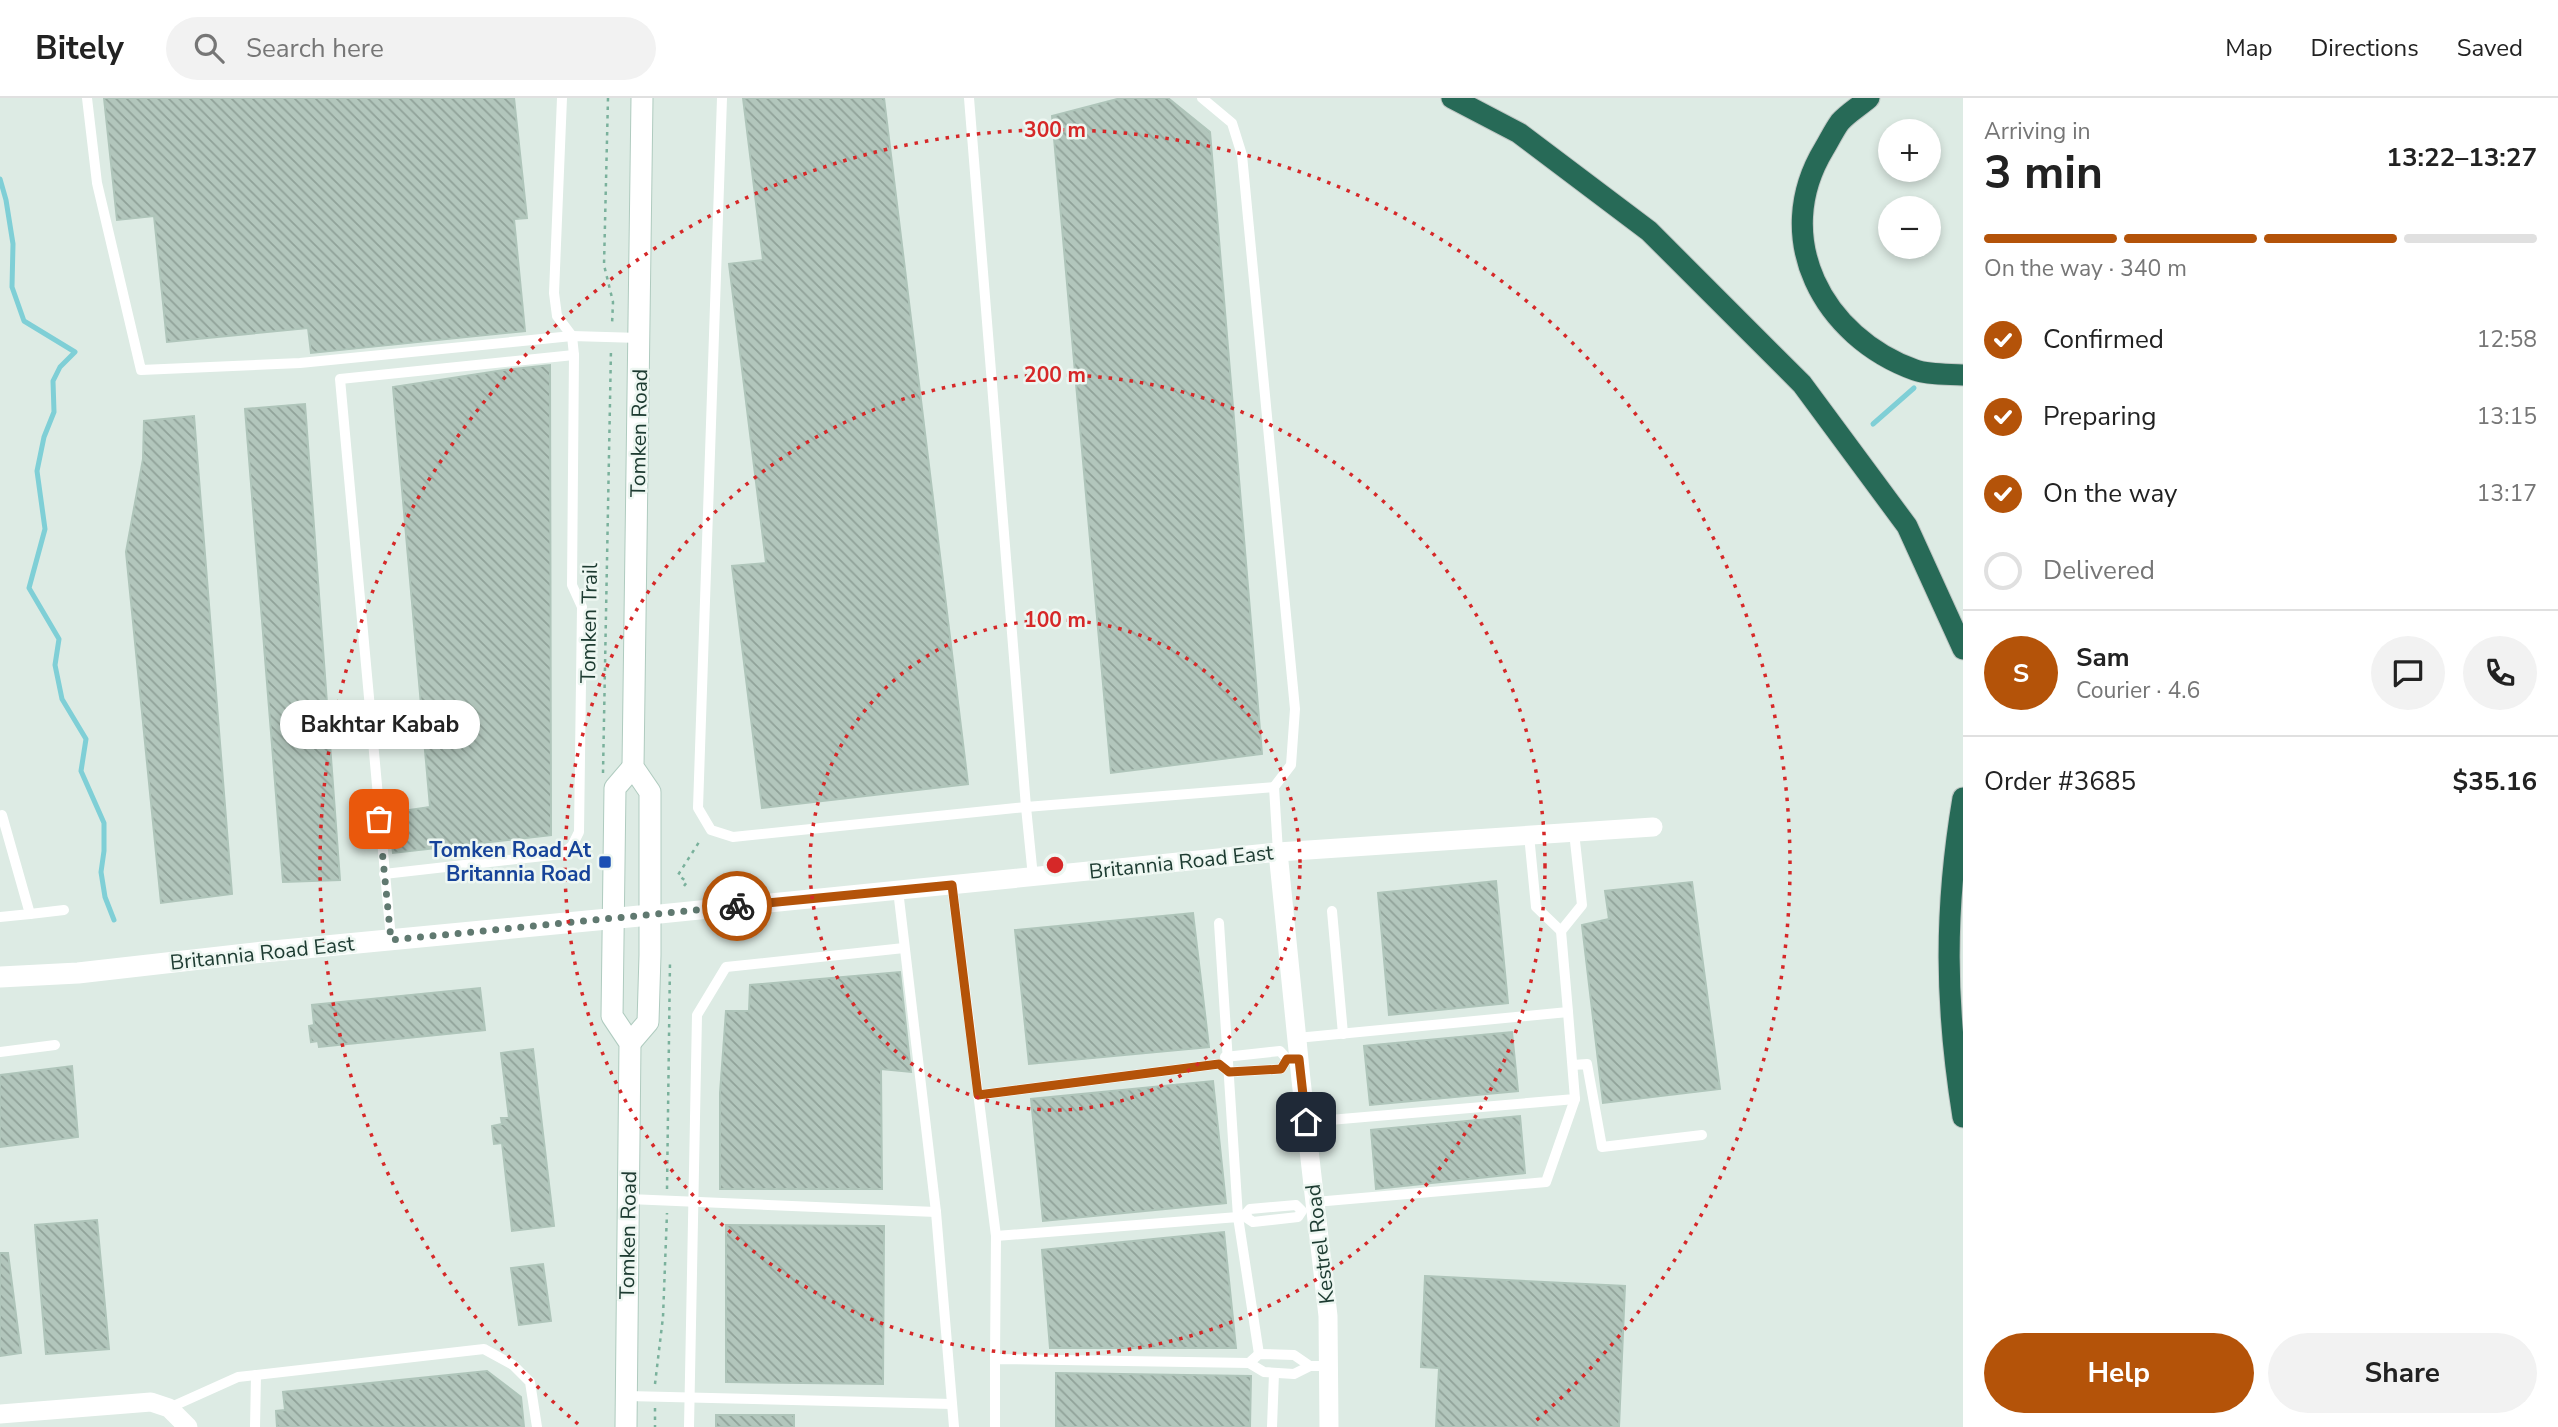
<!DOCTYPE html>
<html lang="en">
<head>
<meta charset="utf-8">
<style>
  body { margin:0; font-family:"Nunito Sans",sans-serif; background:#f2f2f2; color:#222; height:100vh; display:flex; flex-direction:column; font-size:26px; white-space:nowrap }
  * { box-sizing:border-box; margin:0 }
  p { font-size:23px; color:#767676 }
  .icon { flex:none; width:38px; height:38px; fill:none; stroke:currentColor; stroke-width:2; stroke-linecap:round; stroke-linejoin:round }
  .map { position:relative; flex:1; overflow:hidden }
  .drawer { display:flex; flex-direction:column; background:#fff; width:595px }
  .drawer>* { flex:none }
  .buttons { position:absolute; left:1878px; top:21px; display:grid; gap:14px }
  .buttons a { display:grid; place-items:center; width:63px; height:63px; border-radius:50%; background:#fff; box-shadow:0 4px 10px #0003; font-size:35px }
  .pin { position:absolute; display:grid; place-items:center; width:60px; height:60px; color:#fff; margin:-30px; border-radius:14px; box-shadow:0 4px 10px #0006 }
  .courier { position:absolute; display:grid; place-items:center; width:70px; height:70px; margin:-35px; border:5px solid #b45309; border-radius:50%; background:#fff; color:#222; box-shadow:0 2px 9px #0007 }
  .bubble { position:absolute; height:49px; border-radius:24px; background:#fff; box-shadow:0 4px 10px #0003; font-size:23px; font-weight:700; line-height:49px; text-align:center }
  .summary em { font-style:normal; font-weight:700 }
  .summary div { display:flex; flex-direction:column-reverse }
  .summary { display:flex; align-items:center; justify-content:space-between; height:119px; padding:0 21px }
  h1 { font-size:46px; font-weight:700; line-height:52px }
  .bar { display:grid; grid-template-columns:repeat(4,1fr); gap:10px 7px; align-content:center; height:84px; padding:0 21px }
  .bar i { height:9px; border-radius:5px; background:#e0e0e0 }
  .bar .active { background:#b45309 }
  .bar p { grid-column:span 4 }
  .line { display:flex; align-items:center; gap:18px; padding:0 21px; border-top:2px solid #e0e0e0 }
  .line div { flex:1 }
  .round { display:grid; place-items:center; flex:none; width:74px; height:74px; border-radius:37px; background:#f2f2f2 }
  ol { padding:0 21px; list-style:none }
  li { display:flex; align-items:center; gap:21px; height:77px }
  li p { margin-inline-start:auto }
  li .icon { padding:7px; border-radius:50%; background:#b45309; color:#fff; stroke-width:4 }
  li:last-child { color:#767676 }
  li i { width:38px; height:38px; border:4px solid #e0e0e0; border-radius:50% }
  .action { display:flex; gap:14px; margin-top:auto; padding:14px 21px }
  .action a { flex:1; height:80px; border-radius:42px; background:#b45309; color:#fff; font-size:28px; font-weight:700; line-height:80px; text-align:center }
  .action a+a { background:#f2f2f2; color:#222 }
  header { display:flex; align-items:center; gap:42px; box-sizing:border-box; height:98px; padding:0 35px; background:#fff; border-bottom:2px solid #e0e0e0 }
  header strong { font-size:33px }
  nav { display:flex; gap:38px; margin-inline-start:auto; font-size:24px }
  .search { width:490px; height:63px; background:#f2f2f2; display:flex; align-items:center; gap:18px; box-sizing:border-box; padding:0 24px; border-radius:38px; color:#767676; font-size:26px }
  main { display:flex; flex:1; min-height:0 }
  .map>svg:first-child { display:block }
</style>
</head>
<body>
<header>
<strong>Bitely</strong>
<div class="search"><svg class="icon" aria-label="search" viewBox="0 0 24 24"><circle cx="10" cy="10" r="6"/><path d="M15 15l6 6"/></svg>Search here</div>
<nav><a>Map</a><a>Directions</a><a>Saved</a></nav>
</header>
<main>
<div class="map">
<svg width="1963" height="1329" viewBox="0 0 1963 1329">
  <defs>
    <pattern id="building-back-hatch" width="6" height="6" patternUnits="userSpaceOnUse" patternTransform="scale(1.75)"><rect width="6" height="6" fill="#b2c6bc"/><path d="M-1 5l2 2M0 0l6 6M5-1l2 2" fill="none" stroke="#90a299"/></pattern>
  </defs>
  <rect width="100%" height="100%" fill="#ddebe4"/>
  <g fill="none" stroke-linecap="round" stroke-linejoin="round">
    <g stroke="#7fcfd6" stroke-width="5">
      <polyline points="0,81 6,102 13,146 12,189 24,223 75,254 60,269 53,283 54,314 44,339 37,373 45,431 29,490 59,541 55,567 62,601 86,641 81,673 104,725 104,753 101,774 105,799 114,822"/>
      <polyline points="1873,326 1914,290"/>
    </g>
  </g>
  <g fill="url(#building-back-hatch)" stroke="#afc5ba" stroke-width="2">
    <polygon points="104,0 514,0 527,120 514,121 525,233 311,255 308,230 167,244 154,118 117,122"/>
    <polygon points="743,0 884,0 968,686 762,710 732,468 766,465 729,166 763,162"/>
    <polygon points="1121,0 1168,0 1210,34 1262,656 1111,675 1052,18"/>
    <polygon points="550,267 551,737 393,755 388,715 430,709 393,289 504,272"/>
    <polygon points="305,306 340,782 283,784 245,311"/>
    <polygon points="194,318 232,796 161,805 126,454 143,361 144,323"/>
    <polygon points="1496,783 1508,905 1389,917 1378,795"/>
    <polygon points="1692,784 1720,991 1603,1005 1582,827 1609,821 1605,793"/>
    <polygon points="1193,815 1209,949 1029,966 1015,832"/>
    <polygon points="900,874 911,974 881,971 882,1091 720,1091 720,995 726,913 749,913 750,887"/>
    <polygon points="480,890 485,932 319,949 318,943 311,944 309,928 314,927 312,907"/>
    <polygon points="1512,934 1518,993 1370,1007 1364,948"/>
    <polygon points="533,951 554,1128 512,1133 502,1045 494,1046 492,1028 502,1026 501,1020 509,1020 501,955"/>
    <polygon points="72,968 78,1039 0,1049 0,977"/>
    <polygon points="1213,983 1226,1105 1043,1123 1031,1001"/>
    <polygon points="1520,1018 1525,1075 1376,1091 1371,1032"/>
    <polygon points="97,1122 109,1251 46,1256 35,1127"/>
    <polygon points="726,1127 884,1128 883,1286 726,1284"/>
    <polygon points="1224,1134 1236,1250 1050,1250 1042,1152"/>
    <polygon points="0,1155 8,1155 21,1255 0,1258"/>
    <polygon points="543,1166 551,1223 519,1227 511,1170"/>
    <polygon points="1425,1178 1625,1188 1619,1329 1436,1329 1439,1270 1421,1269"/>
    <polygon points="487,1273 521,1299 524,1329 277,1329 276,1313 285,1312 283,1294"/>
    <polygon points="1056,1275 1251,1278 1250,1329 1056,1329"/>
    <rect x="716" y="1317" width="78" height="12"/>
  </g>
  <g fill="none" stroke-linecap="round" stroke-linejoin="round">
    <g stroke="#afcbbf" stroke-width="23">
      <g id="secondary">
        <polyline points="630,945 648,924 650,857 650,694 633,669 642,0"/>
        <polyline points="626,1329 630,945 612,918 615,690 633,669"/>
      </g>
    </g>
    <g stroke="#c0c8c5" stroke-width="23">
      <g id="motorway">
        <polyline points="1452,0 1519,35 1649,133 1802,286 1907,428 1963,551"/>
        <path d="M1869 0C1860 8 1848 15 1840 24 1834 32 1829 43 1824 51 1770 140 1823 239 1915 272 1929 277 1948 276 1963 277"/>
        <path d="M1963 700C1944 812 1945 907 1963 1019"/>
      </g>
    </g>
    <g stroke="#7ab19c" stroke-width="2.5" stroke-dasharray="3.5 5" stroke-linecap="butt">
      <polyline points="608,0 604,167 613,204 612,227"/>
      <polyline points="603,675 611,251"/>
      <polyline points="684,788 687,784 678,777 701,741"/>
      <polyline points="667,1091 670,863"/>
      <polyline points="655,1286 663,1219 667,1115"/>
      <polyline points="655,1310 655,1329"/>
    </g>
    <g stroke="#fff" stroke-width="10">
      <polyline points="87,0 97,85 141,272 300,265 572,238 640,240"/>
      <polyline points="722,0 698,710 711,732 733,739 1026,709 1033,779"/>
      <polyline points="969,0 1026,709 1274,689"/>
      <polyline points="1202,0 1232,25 1242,57 1295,611 1291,667 1274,689 1278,754"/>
      <polyline points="1529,737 1536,809 1561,833 1582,807 1574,734"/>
      <polyline points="384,776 562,756 572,748 579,734 582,509 572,487 574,257 572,238 557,218 554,195 562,0"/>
      <polyline points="952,787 996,1138 995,1261"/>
      <polyline points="898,792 936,1114 954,1329"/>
      <polyline points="1332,813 1343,936"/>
      <polyline points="30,816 64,812"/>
      <polyline points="0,819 30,816 2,717"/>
      <polyline points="1219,825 1238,1119 1244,1118 1253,1124 1298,1119 1302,1113 1296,1107 1250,1111 1244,1118"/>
      <polyline points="1561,833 1568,914"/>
      <polyline points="391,841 340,281 574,257"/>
      <polyline points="1297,940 1568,914 1575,1001 1306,1024"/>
      <polyline points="0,954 55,947"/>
      <polyline points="1225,959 1280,953 1287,961 1299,961"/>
      <polyline points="1573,967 1587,966 1602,1049 1702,1037"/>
      <polyline points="1224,970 1229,974 1281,971 1287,961"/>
      <polyline points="978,997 1219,966"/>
      <polyline points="629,1101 936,1114"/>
      <polyline points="1315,1104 1546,1084 1575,1001"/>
      <polyline points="996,1138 1238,1119 1259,1256"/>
      <polyline points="1310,1268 1294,1257 1259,1256 1249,1265 1264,1274 1294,1276 1310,1268 1329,1268"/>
      <polyline points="627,1298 952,1306"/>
      <polyline points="169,1310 238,1279 484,1251 513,1267 530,1284 537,1329"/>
      <polyline points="255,1329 256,1277"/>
      <polyline points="689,1329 697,917 726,869 904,850"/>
      <polyline points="995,1329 995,1261 1249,1265"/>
      <polyline points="1272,1329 1274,1275"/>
    </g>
    <g stroke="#fff" stroke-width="19">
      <polyline points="1278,754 1301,982 1328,1218 1329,1329"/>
      <polyline points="650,817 1278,754 1653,729"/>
      <polyline points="0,1316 151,1304 169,1310 188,1329"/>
    </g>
    <polyline stroke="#fff" stroke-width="21" points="0,879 78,875 263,854 650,817"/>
    <use href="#secondary" stroke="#fff" stroke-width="21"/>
    <use href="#motorway" stroke="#276a57" stroke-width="21"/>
  </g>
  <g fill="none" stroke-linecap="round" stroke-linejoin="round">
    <polyline stroke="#607970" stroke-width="7" stroke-dasharray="0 12.6" points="379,721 391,842 737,808"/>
    <polyline stroke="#b45309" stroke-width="9" points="737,808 952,787 978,997 1219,966 1229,974 1281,971 1287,961 1299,961 1306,1024"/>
  </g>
  <g fill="none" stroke="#d62828" stroke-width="3.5" stroke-dasharray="3.5 7">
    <circle cx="1055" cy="767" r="245"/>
    <circle cx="1055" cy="767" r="490"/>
    <path d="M578 1326A735 735 0 1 1 1532 1326"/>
  </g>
  <rect fill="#1a4fb4" stroke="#eef7f2" stroke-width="2.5" x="598" y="757" width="14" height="14" rx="3.5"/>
  <g text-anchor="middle" stroke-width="5" stroke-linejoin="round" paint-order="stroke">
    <g font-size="21" fill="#1d3b31" stroke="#eef7f2">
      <text transform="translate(639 335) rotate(-89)" y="7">Tomken Road</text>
      <text transform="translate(589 525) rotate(-89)" y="7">Tomken Trail</text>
      <text transform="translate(1181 764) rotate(-6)" y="7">Britannia Road East</text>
      <text transform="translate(262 855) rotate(-6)" y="7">Britannia Road East</text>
      <text transform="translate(628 1137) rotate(-89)" y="7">Tomken Road</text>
      <text transform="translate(1320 1146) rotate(-97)" y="7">Kestrel Road</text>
    </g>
    <g font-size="21" font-weight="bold" fill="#164399" stroke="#eef7f2" text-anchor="end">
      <text x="591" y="759">Tomken Road At<tspan x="591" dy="24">Britannia Road</tspan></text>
    </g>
  </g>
  <circle cx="1055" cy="767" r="10" fill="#d62828" stroke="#eef7f2" stroke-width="3.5"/>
  <g font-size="21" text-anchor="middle" font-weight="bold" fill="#d62828" stroke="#eef7f2" stroke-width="5" stroke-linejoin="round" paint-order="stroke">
    <text x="1055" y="39">300 m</text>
    <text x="1055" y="284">200 m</text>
    <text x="1055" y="529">100 m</text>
  </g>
</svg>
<div class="buttons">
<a>+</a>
<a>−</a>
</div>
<div class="pin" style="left:379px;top:721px;background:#ea580c"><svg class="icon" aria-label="bag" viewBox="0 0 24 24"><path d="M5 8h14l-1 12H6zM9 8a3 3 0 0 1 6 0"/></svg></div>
<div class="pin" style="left:1306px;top:1024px;background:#1f2937"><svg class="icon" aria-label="home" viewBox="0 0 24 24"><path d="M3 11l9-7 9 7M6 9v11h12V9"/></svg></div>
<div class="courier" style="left:737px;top:808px"><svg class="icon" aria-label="bike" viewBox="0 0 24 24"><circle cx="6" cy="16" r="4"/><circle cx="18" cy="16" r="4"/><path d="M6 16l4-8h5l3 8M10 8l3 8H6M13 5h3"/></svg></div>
<div class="bubble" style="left:280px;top:602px;width:200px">Bakhtar Kabab</div>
</div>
<section class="drawer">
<div class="summary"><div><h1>3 min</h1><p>Arriving in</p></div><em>13:22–13:27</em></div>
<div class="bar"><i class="active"></i><i class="active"></i><i class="active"></i><i></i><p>On the way · 340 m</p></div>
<ol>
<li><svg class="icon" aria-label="check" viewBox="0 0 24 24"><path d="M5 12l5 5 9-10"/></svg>Confirmed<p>12:58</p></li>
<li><svg class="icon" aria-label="check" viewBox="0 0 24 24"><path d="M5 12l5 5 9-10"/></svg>Preparing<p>13:15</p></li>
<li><svg class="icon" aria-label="check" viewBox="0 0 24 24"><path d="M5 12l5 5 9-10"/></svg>On the way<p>13:17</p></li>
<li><i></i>Delivered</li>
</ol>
<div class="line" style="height:126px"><b class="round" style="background:#b45309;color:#fff">S</b><div><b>Sam</b><p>Courier · 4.6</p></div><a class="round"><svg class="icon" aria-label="chat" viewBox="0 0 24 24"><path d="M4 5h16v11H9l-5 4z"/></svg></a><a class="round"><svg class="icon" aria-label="phone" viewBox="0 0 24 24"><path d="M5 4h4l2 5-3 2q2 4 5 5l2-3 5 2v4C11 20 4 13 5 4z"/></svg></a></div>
<div class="line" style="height:91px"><div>Order #3685</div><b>$35.16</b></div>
<div class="action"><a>Help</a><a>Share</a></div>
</section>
</main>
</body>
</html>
